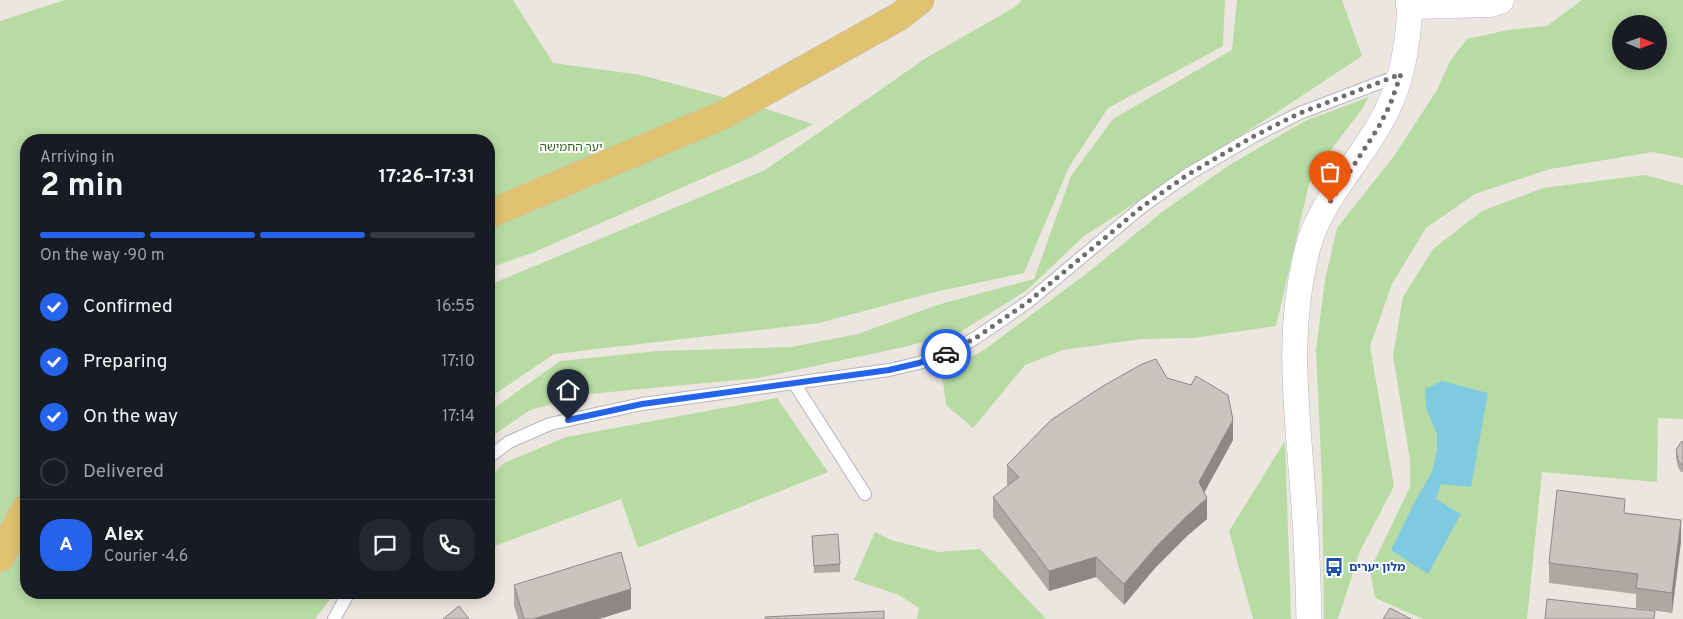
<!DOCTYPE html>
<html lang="en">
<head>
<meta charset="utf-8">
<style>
  body { margin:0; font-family:Overpass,"Noto Sans Hebrew",sans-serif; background:#242831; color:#f1f3f6; height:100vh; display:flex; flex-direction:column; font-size:19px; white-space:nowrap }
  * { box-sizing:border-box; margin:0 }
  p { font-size:16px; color:#9ea1a6 }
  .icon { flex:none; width:28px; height:28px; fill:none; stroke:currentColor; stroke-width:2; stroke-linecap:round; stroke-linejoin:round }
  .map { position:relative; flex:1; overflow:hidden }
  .drawer { position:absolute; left:20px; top:134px; width:475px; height:465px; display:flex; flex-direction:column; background:#171b24; border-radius:20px; box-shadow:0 2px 12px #0003 }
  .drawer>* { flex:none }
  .needle { width:32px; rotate:91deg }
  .tools { position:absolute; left:1612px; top:15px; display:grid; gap:10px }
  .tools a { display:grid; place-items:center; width:55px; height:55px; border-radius:50%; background:#171b24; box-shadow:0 2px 12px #0003; font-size:25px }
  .pin { position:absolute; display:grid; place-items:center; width:42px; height:42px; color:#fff; margin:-51px -21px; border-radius:50% 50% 50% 0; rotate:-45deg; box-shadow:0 0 5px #0007 }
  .pin .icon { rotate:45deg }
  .courier { position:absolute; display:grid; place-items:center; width:50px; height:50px; margin:-25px; border:4px solid #2563eb; border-radius:50%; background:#fff; color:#222; box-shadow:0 1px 6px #0007 }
  .head em { font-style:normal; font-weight:700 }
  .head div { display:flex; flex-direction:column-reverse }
  .head { display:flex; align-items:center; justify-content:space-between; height:85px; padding:0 20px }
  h1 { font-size:32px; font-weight:700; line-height:38px }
  .bar { display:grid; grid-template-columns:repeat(4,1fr); gap:8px 5px; align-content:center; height:60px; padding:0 20px }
  .bar i { height:6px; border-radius:4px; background:#363941 }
  .bar .on { background:#2563eb }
  .bar p { grid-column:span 4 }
  .line { display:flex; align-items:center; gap:12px; padding:0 20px; border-top:1px solid #363941 }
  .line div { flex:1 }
  .round { display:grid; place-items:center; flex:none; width:52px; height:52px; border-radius:20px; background:#242831 }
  ol { padding:0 20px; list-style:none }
  li { display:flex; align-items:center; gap:15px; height:55px }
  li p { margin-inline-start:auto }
  li .icon { padding:5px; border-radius:50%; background:#2563eb; color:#fff; stroke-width:4 }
  li:last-child { color:#9ea1a6 }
  li i { width:28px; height:28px; border:2px solid #363941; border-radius:50% }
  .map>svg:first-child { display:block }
</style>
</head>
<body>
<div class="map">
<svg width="1683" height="619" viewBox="0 0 1683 619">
  <rect width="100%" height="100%" fill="#ece6e0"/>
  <g fill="#b8dba3" fill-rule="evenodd">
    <polygon points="65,0 513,0 553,63 641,75 760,107 813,124 752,157 532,253 489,268 489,140 26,140 26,592 335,593 315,619 0,619 0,21"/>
    <polygon points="1022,0 1225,0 1223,46 1108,108 1069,167 1024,273 935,292 819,323 554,354 489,398 489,285 765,170 926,58 1015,7"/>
    <polygon points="1237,0 1342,0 1362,56 1285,107 1084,236 1027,290 960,332 904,347 758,378 589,394 530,410 489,438 489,412 560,361 658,351 791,347 858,334 937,305 1034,279 1071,176 1113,119 1232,50"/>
    <path d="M1582 0H1683V158L1653 152 1550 169 1475 194 1426 228 1392 284 1370 346 1394 486 1360 551 1338 619H1324L1322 480 1316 351 1325 280 1337 228 1394 156 1437 90 1450 61 1467 39 1508 30 1547 26ZM1621 24H1659V61H1621Z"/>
    <polygon points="1369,97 1360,112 1333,147 1309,184 1276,326 1194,338 1142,339 1063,350 1025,365 973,428 946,405 942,373 984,350 1086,274 1166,209 1231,164 1305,121"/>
    <polygon points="1645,175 1683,185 1683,419 1658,418 1657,482 1542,472 1527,619 1423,619 1375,598 1370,570 1410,487 1410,460 1393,356 1403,297 1433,249 1482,211 1543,188"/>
    <polygon points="777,398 828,472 638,548 621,499 489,548 489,478 504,463 566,437"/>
    <polygon points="1285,441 1291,619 1253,619 1229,531"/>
    <polygon points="875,532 891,540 938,552 980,549 1046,619 917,619 919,608 899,595 854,580"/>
  </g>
  <polygon fill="#80cae1" points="1442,381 1488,393 1471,487 1441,484 1436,499 1461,514 1428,574 1391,550 1414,503 1432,472 1437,450 1437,434 1426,408 1425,389"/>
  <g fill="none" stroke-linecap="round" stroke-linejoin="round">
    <g stroke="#b3b6be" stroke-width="14">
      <g id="lane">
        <polyline points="794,383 865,494"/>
        <polyline points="489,457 509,442 550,424 642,404 889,370 919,363 951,352 977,337 1028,302 1143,206 1187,175 1254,136 1300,113 1400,75"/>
        <polyline points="334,619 349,592"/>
      </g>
    </g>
    <g stroke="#b3b6be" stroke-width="26">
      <path id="street" d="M1309 619C1308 572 1306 526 1302 480 1296 400 1287 330 1307 251 1318 205 1354 168 1378 127 1401 90 1408 48 1410 5"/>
    </g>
    <g stroke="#b3b6be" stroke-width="29">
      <polyline id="secondary" points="1410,0 1410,5 1491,3 1500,0"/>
    </g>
    <g stroke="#c4c4c4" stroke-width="29">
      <g id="primary">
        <polyline points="489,214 723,115 900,16 920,0"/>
        <polyline points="0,558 26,508"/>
      </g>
    </g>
    <use href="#lane" stroke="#fff" stroke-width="12"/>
    <use href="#street" stroke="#fff" stroke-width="25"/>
    <use href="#secondary" stroke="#fff" stroke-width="28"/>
    <use href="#primary" stroke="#e0c270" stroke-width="28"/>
  </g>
  <g fill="#aca9a3">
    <polygon points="1167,378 1233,440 1204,493 1207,519 1187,536 1155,568 1124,605 1096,577 1049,591 993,517 993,497 1008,486 1007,485 1007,465"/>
    <polygon points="1683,441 1683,472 1681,472 1678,467 1676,458 1676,450"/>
    <polygon points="1625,514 1681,541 1672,613 1636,608 1636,594 1549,583 1549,563"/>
    <polygon points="812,536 840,564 840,572 814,573"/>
    <polygon points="514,585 631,609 599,619 518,619 514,606"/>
  </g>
  <g fill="#8c8985">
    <polygon points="1233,420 1233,440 1199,502 1199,482"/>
    <polygon points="1207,498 1207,519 1187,536 1155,568 1124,605 1124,584 1155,548 1187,516"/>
    <polygon points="1681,520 1681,541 1672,613 1672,593"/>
    <polygon points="1096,557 1096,577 1049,591 1049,571"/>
    <polygon points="631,589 631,609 599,619 533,619"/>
  </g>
  <g fill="#c8c4be" stroke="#8c8985">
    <polygon points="1156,359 1167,378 1191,385 1196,376 1228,395 1233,420 1199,482 1207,498 1187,516 1155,548 1124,584 1096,557 1049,571 993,497 1019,477 1007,465 1051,420 1103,386 1142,364"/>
    <polygon points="1683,441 1683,465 1681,464 1678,460 1676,450 1681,442"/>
    <polygon points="1557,490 1625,499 1624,513 1681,520 1672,593 1636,588 1638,574 1549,563"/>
    <polygon points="838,534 840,564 814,566 812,536"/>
    <polygon points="621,552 631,589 533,619 524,619 514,585"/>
    <polygon points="1547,599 1655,611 1654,619 1545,619"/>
    <polygon points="459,606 469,619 443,619"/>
    <polygon points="1390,608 1411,619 1383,619"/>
    <polygon points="884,611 884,619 765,619 765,617"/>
  </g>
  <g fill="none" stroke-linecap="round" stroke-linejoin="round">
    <polyline stroke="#6f6d6b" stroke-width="5" stroke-dasharray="0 9" points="946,354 977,337 1028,302 1143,206 1187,175 1254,136 1300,113 1401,74 1390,105 1378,128 1330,202"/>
    <polyline stroke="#2563eb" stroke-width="6" points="568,420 642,404 889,370 919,363 946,354"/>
  </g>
  <defs>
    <g id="bus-bare" transform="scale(1.5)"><path d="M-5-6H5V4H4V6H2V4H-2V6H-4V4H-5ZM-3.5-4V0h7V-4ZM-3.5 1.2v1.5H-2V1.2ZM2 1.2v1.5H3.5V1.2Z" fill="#1a4fb4" stroke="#fff" stroke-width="2.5" paint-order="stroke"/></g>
  </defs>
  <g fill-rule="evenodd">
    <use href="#bus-bare" x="1334" y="567"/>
  </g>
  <g text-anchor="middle" stroke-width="4" stroke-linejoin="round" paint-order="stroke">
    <g font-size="12" fill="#336124" stroke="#fff">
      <text x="571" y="151">יער החמישה</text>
    </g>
    <g font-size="12" font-weight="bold" fill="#164399" stroke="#fff" text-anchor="start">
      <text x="1349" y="571">מלון יערים</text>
    </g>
  </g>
</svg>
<div class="tools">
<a><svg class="needle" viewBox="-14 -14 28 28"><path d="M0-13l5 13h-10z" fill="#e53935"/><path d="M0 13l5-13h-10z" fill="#9ea1a6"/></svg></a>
</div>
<div class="pin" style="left:1330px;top:202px;background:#ea580c"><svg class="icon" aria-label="bag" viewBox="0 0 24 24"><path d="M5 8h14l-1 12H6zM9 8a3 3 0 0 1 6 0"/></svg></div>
<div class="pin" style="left:568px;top:420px;background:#1f2937"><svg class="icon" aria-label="home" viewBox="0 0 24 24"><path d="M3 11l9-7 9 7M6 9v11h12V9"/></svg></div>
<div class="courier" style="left:946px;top:354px"><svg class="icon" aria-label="car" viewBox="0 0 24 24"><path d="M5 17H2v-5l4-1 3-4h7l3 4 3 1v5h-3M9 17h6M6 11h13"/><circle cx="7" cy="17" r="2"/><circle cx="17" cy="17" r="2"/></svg></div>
<section class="drawer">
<div class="head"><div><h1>2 min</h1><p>Arriving in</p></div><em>17:26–17:31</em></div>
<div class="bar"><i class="on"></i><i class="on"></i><i class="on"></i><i></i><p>On the way · 90 m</p></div>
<ol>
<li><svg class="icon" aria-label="check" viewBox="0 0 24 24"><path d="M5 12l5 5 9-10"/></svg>Confirmed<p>16:55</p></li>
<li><svg class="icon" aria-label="check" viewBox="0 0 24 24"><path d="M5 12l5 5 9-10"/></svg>Preparing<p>17:10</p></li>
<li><svg class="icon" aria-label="check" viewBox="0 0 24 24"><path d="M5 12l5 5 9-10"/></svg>On the way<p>17:14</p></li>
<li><i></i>Delivered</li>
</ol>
<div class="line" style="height:90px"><b class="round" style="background:#2563eb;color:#fff">A</b><div><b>Alex</b><p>Courier · 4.6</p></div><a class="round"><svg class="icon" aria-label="chat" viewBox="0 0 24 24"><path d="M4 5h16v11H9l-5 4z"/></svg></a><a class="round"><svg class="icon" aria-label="phone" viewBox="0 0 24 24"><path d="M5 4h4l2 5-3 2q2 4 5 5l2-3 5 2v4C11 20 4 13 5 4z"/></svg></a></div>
</section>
</div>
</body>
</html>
